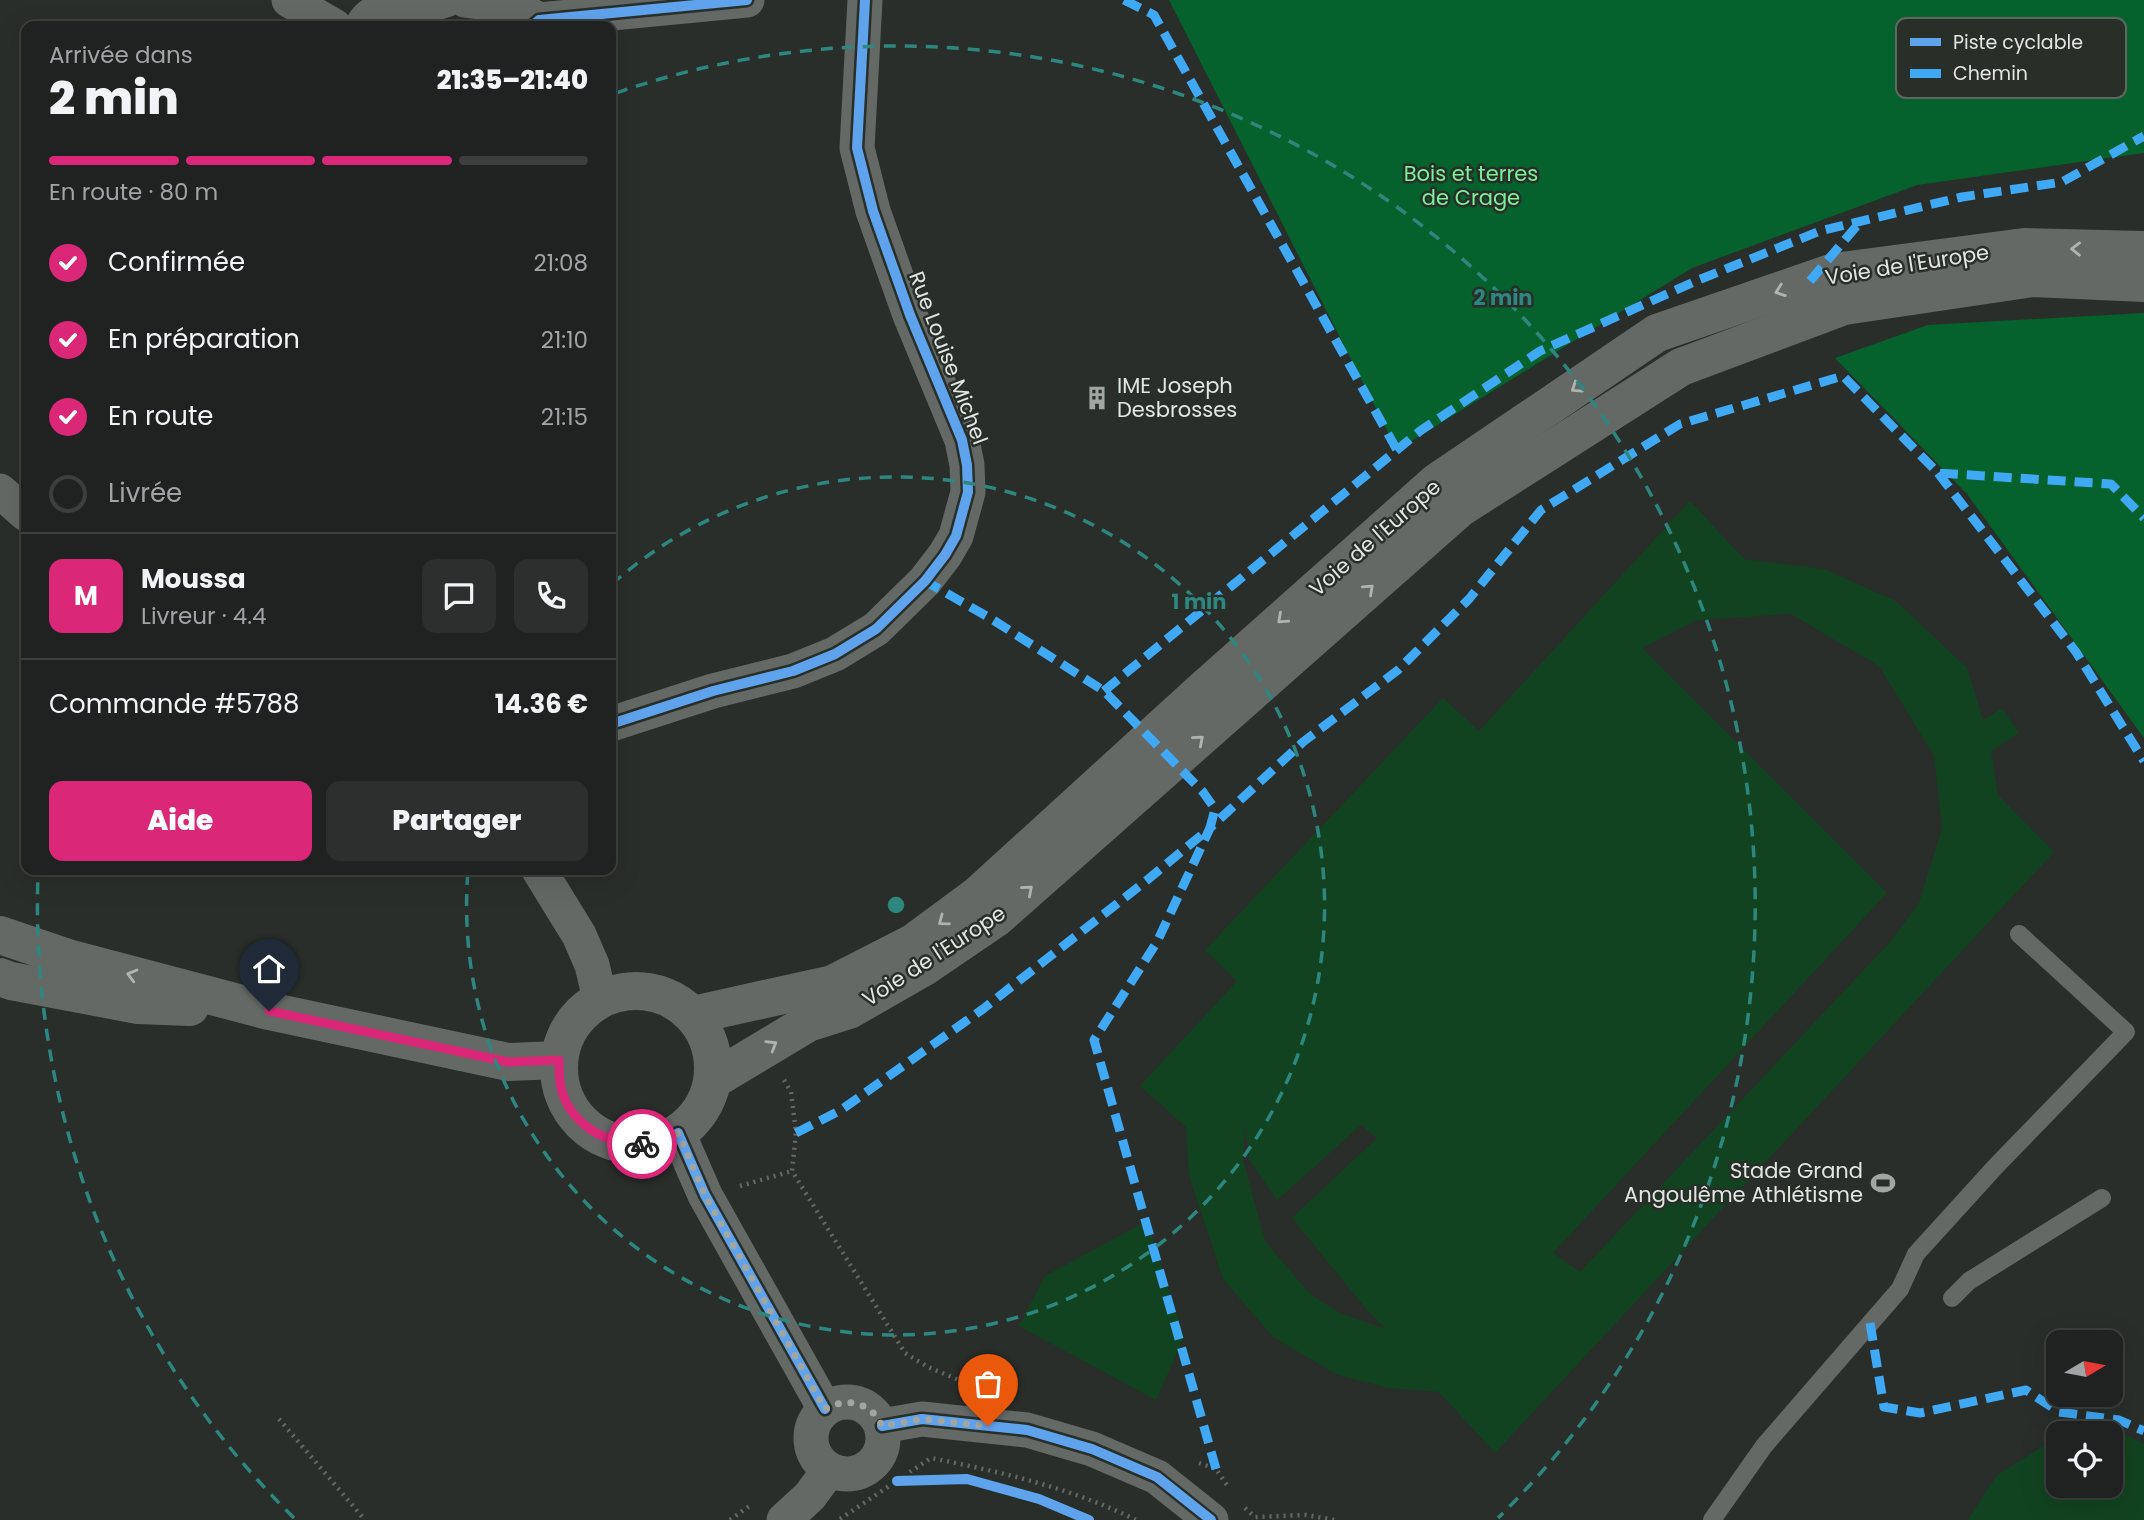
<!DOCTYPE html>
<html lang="fr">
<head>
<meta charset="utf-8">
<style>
  body { margin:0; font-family:Poppins,sans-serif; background:#2c2f2d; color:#f1f3f6; height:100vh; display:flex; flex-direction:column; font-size:26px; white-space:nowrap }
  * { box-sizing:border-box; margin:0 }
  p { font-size:23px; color:#a1a4a5 }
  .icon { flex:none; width:38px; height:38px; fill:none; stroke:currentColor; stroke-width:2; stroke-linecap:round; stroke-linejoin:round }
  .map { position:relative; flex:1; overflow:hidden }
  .drawer { position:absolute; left:21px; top:21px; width:595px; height:854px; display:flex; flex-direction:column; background:#1f2220; border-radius:14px; box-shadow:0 7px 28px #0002,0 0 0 2px #3c3f3e }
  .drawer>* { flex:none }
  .needle { width:46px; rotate:80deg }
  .tools { position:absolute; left:2046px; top:1330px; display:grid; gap:14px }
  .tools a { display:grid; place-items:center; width:77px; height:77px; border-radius:14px; background:#1f2220; box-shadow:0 7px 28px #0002,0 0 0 2px #3c3f3e; font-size:35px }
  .pin { position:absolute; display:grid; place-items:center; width:60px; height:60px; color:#fff; margin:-72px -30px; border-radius:50% 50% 50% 0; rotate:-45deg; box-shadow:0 0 7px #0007 }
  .pin .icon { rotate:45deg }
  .courier { position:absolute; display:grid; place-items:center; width:70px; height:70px; margin:-35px; border:5px solid #db2777; border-radius:50%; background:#fff; color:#222; box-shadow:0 2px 9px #0007 }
  .summary em { font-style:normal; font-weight:800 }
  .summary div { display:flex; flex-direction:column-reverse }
  .summary { display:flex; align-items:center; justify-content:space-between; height:119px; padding:0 28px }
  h1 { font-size:46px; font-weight:800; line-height:52px }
  .bar { display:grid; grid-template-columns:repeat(4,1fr); gap:10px 7px; align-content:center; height:84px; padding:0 28px }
  .bar i { height:9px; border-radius:5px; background:#3c3f3e }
  .bar .on { background:#db2777 }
  .bar p { grid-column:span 4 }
  .line { display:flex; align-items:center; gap:18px; padding:0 28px; border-top:2px solid #3c3f3e }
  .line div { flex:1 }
  .round { display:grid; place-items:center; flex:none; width:74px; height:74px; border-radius:14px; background:#2c2f2d }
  ol { padding:0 28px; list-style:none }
  li { display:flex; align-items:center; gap:21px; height:77px }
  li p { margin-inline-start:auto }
  li .icon { padding:7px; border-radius:50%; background:#db2777; color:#fff; stroke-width:4 }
  li:last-child { color:#a1a4a5 }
  li i { width:38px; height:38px; border:4px solid #3c3f3e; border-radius:50% }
  .primary-button { display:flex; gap:14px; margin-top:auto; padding:14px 28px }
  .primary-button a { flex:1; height:80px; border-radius:14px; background:#db2777; color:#fff; font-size:28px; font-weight:800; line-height:80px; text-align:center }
  .primary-button a+a { background:#2c2f2d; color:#f1f3f6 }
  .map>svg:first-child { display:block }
</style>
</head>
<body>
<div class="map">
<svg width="2144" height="1520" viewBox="0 0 2144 1520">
  <rect width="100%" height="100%" fill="#292e2a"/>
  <g fill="#124320" fill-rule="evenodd">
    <path d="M1690 501 1744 559 1824 569 1896 601 1967 668 1983 720 2002 708 2019 733 1991 751 1998 795 2054 852 1495 1453 1439 1392 1388 1388 1338 1375 1273 1337 1223 1279 1189 1176 1186 1127 1140 1086 1237 981 1205 950 1443 698 1479 731ZM1791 614 1879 666 1934 756 1942 828 1919 903 1891 941 1580 1272 1553 1253 1887 893 1642 648 1697 620ZM1245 1124 1249 1159 1277 1200 1361 1125 1377 1138 1292 1218 1367 1310 1386 1329 1342 1314 1310 1294 1265 1241 1243 1160Z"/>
    <polygon points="1147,1221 1184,1337 1156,1400 1019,1326 1045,1276"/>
    <polygon points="2128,1436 2144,1444 2144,1520 1968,1520 1997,1475 2053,1440 2058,1440 2058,1486 2110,1486 2111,1437"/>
  </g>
  <g fill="#06622c">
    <polygon points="1169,0 2144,0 2144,153 1917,185 1692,268 1397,450"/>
    <polygon points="2144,313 2144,738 1967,494 1835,358 1928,325"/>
  </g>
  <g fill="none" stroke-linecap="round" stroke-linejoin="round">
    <g stroke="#646866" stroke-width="4.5" stroke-dasharray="2 5" stroke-linecap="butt">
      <polyline points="784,1080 791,1092 796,1133 792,1171 905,1353 928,1367 973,1386"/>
      <polyline points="740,1186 792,1171"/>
      <polyline points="279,1419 365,1520"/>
      <polyline points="1199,1463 1216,1469 1227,1485"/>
      <polyline points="1245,1508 1255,1517 1306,1515 1335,1520"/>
      <path d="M840 1519 931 1458C1001 1472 1072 1488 1136 1520"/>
      <polyline points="730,1520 752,1504"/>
    </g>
    <g stroke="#656966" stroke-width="18">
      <polyline points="1952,1298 1969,1281 2102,1198"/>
      <polyline points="1712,1520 1764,1446 1900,1289 1916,1254 1996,1166 2126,1032 2019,934"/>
    </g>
    <g stroke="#656966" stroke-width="35">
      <polyline points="289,0 334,26"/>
      <polyline points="465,0 515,6 539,20"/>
      <polyline points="404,12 446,0"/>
      <path d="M362 26C374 4 404 3 417 26"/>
      <polyline points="532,26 539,20 747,0"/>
      <polyline points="0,491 26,514"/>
      <polyline points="611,724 713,691 793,671 835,654 876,629 925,581 945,555 956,536 968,492 967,465 962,440 910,315 873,211 857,148 865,0"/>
      <polyline points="539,870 579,935 592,965 600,999"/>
      <polyline points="678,1133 705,1195 825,1409"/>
      <circle cx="847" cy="1438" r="36"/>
      <polyline points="882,1426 922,1419 1027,1430 1092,1449 1157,1477 1211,1520"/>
      <polyline points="784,1520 810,1496 829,1470"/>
    </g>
    <g stroke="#656966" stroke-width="38">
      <polyline points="0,935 71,959 269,1011 508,1062 559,1060"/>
      <polyline points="0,977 11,981 138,1005 190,1007"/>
      <circle cx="636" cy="1068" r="77"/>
      <polyline points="693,1015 833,984 913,943 978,895 1204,689 1437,482 1657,333 1834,272 2024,247 2144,250"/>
      <polyline points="713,1080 808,1023 849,1010 924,967 996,918 1460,508 1681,367 1844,306 2032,278 2144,283"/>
    </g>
    <g stroke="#3fa9f5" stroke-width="9" stroke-dasharray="18 9" stroke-linecap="butt">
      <polyline points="1124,0 1154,15 1397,450"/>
      <polyline points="1810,281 1860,222"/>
      <polyline points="1938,473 2076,652 2144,761"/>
      <polyline points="1104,691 1420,431 1540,351 1696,281 1820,231 1962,197 2062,182 2144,136"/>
      <polyline points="796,1133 841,1110 983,1009 1146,881 1210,828 1215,809 1203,792 1104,691 990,618 925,581"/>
      <polyline points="1870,1323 1884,1407 1920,1413 2026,1390 2059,1412 2119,1420 2144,1431"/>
      <polyline points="1216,1469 1094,1040 1157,942 1210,828 1303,742 1398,670 1469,599 1541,510 1680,424 1843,376 1938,473 2111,484 2144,518"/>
    </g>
    <g stroke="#282f29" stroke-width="15">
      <g id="cycleway">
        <polyline points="532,26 539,20 747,0"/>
        <polyline points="611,724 713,691 793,671 835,654 876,629 925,581 945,555 956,536 968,492 967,465 962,440 910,315 873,211 857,148 865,0"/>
        <polyline points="678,1133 705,1195 825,1409"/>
        <polyline points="882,1426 922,1419 1027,1430 1092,1449 1157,1477 1211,1520"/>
        <polyline points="897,1481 967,1479 1039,1499 1089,1520"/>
      </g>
    </g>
    <use href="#cycleway" stroke="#60a3ed" stroke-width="10"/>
  </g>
  <defs><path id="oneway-chevron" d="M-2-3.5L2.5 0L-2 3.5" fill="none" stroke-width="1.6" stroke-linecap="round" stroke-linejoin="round" transform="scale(1.75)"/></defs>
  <g stroke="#afb4b0">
    <use href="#oneway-chevron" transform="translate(2076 249) rotate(-179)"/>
    <use href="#oneway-chevron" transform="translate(1780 291) rotate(161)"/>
    <use href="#oneway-chevron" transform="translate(1576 388) rotate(146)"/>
    <use href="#oneway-chevron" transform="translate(1369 589) rotate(-42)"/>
    <use href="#oneway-chevron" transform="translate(1282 619) rotate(138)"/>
    <use href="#oneway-chevron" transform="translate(1199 740) rotate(-41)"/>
    <use href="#oneway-chevron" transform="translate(1028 890) rotate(-41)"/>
    <use href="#oneway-chevron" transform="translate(943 921) rotate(143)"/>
    <use href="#oneway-chevron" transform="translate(132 975) rotate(-165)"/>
    <use href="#oneway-chevron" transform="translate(772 1045) rotate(-31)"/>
  </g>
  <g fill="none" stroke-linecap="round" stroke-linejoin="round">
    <path stroke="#a1a6a2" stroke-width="7" stroke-dasharray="0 12.6" d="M642 1144H651L678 1133 705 1195 825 1409C847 1397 871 1402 882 1426L922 1419 988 1426"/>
    <path stroke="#db2777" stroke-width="9" d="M269 1011 508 1062 559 1060C559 1069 559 1079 561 1088 570 1124 606 1145 642 1144"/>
  </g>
  <g fill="none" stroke="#2e877f" stroke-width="3.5" stroke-dasharray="12 9">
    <path d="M612 584A429 429 0 1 1 468 871"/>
    <path d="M294 1518A859 859 0 0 1 38 875M616 93A859 859 0 0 1 1498 1518"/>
  </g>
  <defs>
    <g id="building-bare" transform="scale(1.89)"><path d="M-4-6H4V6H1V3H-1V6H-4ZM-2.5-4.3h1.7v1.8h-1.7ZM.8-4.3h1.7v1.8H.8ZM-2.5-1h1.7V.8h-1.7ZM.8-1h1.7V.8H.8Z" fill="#a1a6a2" stroke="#282f29" stroke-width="2.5" paint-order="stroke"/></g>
    <g id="stadium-bare" transform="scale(1.89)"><path d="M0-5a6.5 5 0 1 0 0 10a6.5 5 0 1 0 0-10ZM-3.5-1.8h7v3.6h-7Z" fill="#a1a6a2" stroke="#282f29" stroke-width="2.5" paint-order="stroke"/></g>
  </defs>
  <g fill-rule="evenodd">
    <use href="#building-bare" x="1097" y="398"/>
    <use href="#stadium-bare" x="1883" y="1183"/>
  </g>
  <g text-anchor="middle" stroke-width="5" stroke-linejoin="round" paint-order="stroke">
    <g font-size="21" fill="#7eee97" stroke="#282f29">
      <text x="1471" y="181">Bois et terres<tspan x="1471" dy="24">de Crage</tspan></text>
    </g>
    <g font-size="21" fill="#e1e6e2" stroke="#282f29">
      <text transform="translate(1907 265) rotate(-9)" y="7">Voie de l'Europe</text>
      <text transform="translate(948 358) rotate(69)" y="7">Rue Louise Michel</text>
      <text transform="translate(1375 538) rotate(-41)" y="7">Voie de l'Europe</text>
      <text transform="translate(934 956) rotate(-33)" y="7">Voie de l'Europe</text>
    </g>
    <g font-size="21" fill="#e1e6e2" stroke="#282f29" text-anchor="start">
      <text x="1117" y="393">IME Joseph<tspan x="1117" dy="24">Desbrosses</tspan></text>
      <text x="1863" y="1178" text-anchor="end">Stade Grand<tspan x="1863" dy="24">Angoulême Athlétisme</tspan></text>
    </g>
  </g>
  <rect x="1896" y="18" width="230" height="80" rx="10" fill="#282f29" stroke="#606660" stroke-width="2"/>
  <rect x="1910" y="38" width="31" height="8" fill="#60a3ed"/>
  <rect x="1910" y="69" width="31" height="9" fill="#3fa9f5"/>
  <g font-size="19" fill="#e1e6e2">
    <text x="1953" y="49">Piste cyclable</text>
    <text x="1953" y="80">Chemin</text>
  </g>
  <circle cx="896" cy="905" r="10" fill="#2e877f" stroke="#282f29" stroke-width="3.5"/>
  <g font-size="21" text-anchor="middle" font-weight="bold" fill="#2e877f" stroke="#282f29" stroke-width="5" stroke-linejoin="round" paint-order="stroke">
    <text x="1503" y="305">2 min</text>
    <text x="1199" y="609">1 min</text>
  </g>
</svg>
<div class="tools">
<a><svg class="needle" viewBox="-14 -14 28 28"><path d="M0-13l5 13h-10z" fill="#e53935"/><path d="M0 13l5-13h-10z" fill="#a1a4a5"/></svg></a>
<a><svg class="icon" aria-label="locate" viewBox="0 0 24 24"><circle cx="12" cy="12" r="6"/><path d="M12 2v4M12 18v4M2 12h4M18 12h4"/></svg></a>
</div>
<div class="pin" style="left:988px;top:1426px;background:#ea580c"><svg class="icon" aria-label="bag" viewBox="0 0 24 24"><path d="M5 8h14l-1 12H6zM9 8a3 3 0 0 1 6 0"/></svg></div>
<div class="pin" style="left:269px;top:1011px;background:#1f2937"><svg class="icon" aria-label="home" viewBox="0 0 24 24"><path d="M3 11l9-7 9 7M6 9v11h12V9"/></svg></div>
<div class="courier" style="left:642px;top:1144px"><svg class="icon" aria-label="bike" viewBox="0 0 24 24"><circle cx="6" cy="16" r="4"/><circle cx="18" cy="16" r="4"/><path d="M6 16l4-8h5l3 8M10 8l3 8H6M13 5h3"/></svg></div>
<section class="drawer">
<div class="summary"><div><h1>2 min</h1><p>Arrivée dans</p></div><em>21:35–21:40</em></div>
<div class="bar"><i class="on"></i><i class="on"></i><i class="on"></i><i></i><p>En route · 80 m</p></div>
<ol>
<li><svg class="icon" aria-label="check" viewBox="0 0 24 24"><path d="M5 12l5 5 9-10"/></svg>Confirmée<p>21:08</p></li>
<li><svg class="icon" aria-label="check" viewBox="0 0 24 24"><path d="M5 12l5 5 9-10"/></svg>En préparation<p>21:10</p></li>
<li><svg class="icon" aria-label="check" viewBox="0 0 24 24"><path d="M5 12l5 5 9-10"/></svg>En route<p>21:15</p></li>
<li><i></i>Livrée</li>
</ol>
<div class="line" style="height:126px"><b class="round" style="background:#db2777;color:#fff">M</b><div><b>Moussa</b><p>Livreur · 4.4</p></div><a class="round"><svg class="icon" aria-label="chat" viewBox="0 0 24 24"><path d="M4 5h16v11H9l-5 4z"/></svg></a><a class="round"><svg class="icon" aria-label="phone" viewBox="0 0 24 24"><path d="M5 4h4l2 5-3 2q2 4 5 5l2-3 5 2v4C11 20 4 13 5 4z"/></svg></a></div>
<div class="line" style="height:91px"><div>Commande #5788</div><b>14.36 €</b></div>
<div class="primary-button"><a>Aide</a><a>Partager</a></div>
</section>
</div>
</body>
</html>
